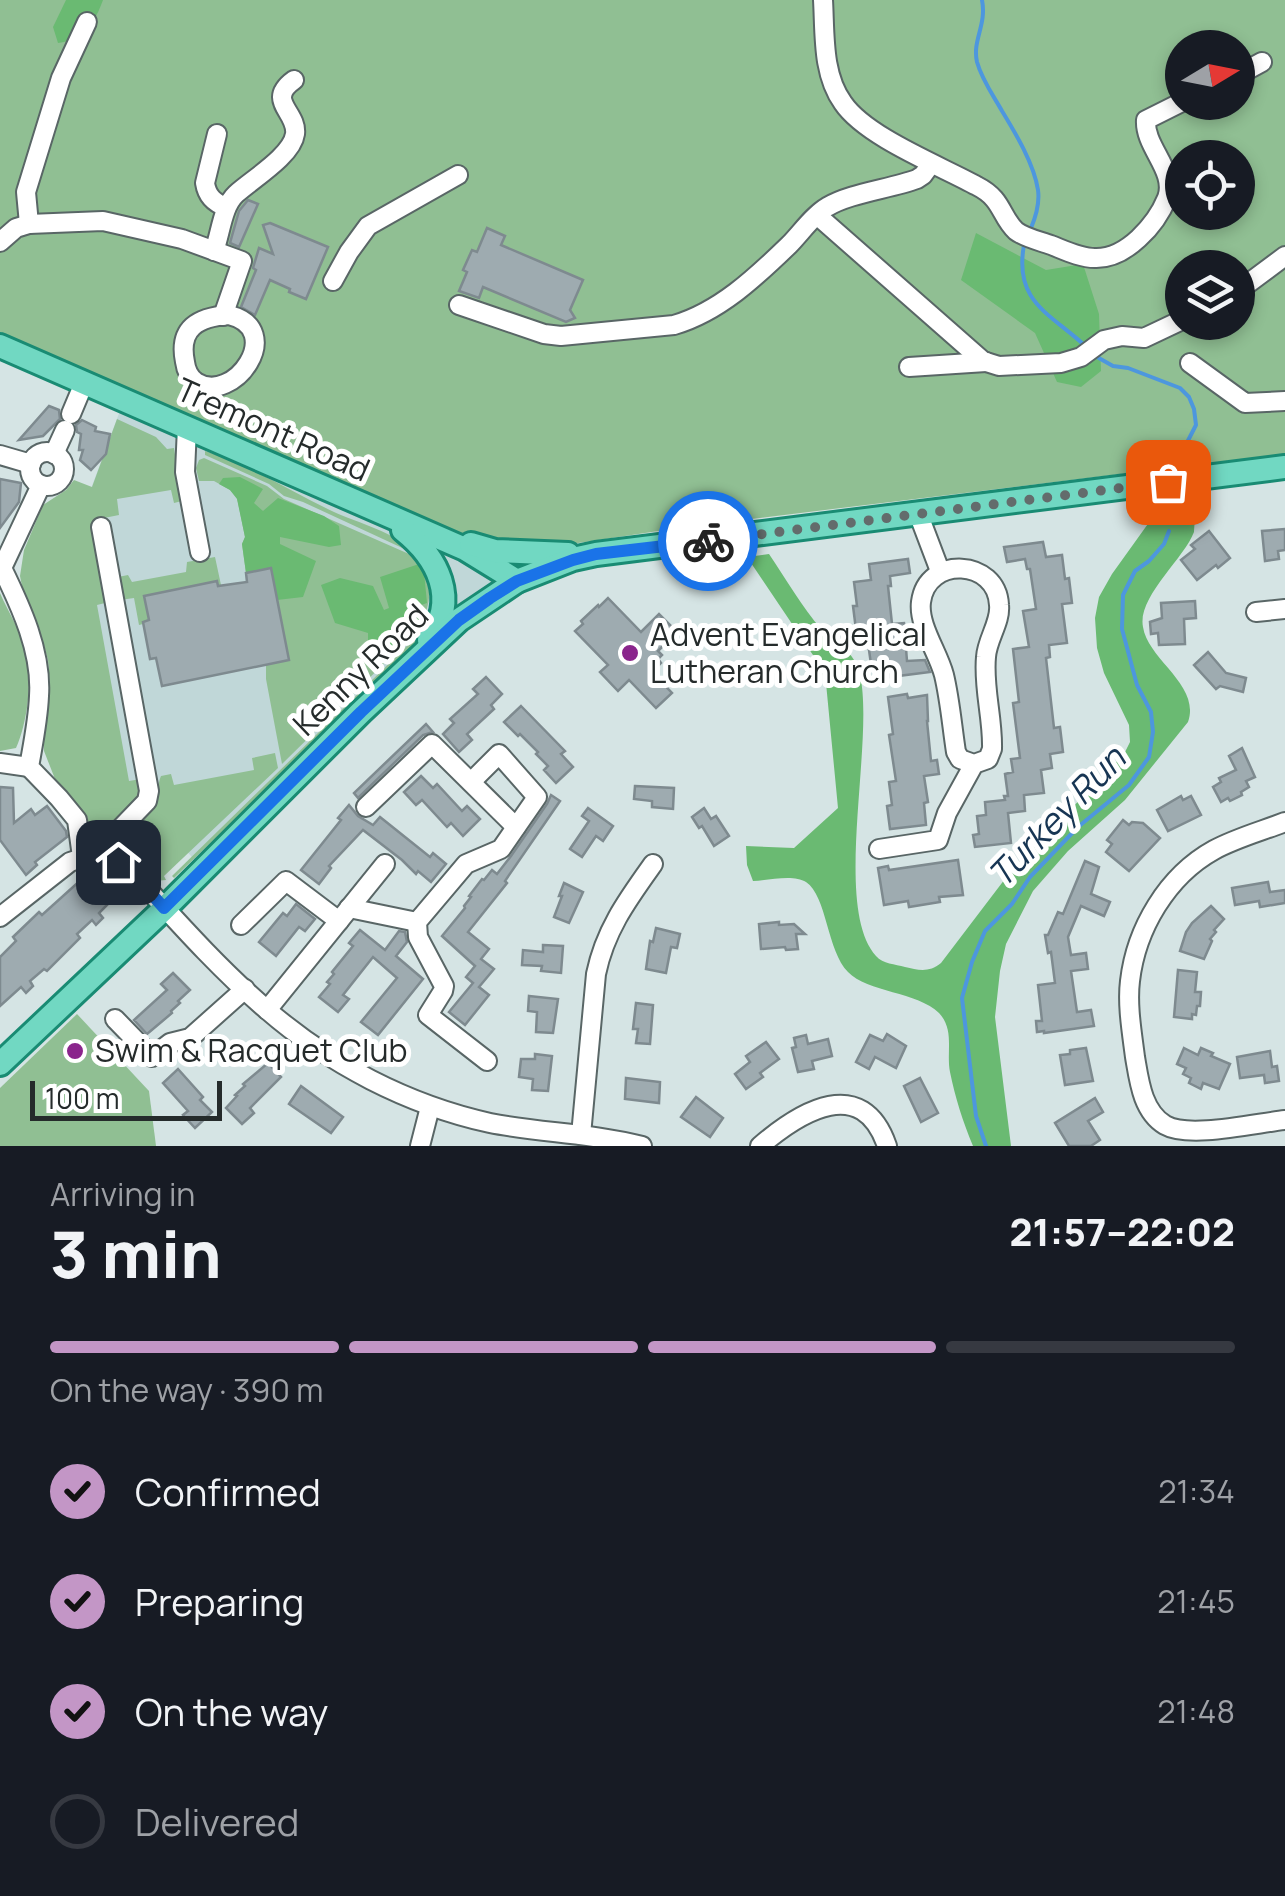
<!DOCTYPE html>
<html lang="en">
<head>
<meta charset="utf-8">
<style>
  body { margin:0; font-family:Manrope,sans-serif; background:#242831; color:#f1f3f6; height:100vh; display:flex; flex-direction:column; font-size:38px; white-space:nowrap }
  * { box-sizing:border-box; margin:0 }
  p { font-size:32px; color:#9ea1a6 }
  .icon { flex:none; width:55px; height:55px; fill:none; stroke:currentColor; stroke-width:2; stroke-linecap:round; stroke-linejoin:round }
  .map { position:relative; height:1146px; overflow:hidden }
  .side { display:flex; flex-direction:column; background:#171b24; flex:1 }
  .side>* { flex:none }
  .needle { width:65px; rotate:80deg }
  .fabs { position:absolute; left:1165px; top:30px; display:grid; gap:20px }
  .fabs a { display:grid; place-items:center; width:90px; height:90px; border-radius:50%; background:#171b24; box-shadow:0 5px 15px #0003; font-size:50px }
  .scale { position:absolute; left:30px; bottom:25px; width:192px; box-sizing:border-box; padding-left:10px; border:5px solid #252b2b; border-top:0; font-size:28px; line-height:35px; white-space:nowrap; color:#252b2b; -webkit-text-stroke:8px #fff; paint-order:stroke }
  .pin { position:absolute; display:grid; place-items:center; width:85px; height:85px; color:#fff; margin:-42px; border-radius:20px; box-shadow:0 5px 15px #0006 }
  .courier { position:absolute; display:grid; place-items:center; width:100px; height:100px; margin:-50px; border:8px solid #1a73e8; border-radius:50%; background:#fff; color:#222; box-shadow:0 2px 12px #0007 }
  .summary em { font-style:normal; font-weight:800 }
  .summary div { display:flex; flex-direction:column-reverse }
  .summary { display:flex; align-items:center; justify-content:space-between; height:170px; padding:0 50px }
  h1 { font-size:65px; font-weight:800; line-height:75px }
  .bar { display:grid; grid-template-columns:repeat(4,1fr); gap:15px 10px; align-content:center; height:120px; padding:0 50px }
  .bar i { height:12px; border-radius:8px; background:#363941 }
  .bar .selected { background:#c396c6 }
  .bar p { grid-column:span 4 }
  ol { padding:0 50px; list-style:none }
  li { display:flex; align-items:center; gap:30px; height:110px }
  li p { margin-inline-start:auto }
  li .icon { padding:10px; border-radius:50%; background:#c396c6; color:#111; stroke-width:4 }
  li:last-child { color:#9ea1a6 }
  li i { width:55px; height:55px; border:5px solid #363941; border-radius:50% }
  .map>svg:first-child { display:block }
</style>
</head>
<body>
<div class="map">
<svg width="1285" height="1146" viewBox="0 0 1285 1146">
  <rect width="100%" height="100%" fill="#d5e4e4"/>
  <polygon fill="#c0d7d8" points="124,400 517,581 462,625 206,873 90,742 86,502"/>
  <g fill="#90bf93" fill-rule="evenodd">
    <path d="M0 0H1285V454L685 527 545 548 477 540 0 332ZM1182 48H1238V102H1182ZM1182 158H1238V212H1182ZM1182 268H1238V322H1182Z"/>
    <path d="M117 419 156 437 167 449 174 448 182 501 174 503 171 490 117 499 119 515 94 520 109 602 97 605 129 781 141 779C146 801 128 806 116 821 111 828 110 836 107 845L99 849 93 844 87 816 55 779 44 751 43 728 50 687 48 660 39 628 25 601 20 576 24 550 43 505 66 490 74 480 92 487Z"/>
    <path d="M205 451C250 465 291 492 334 512 357 523 397 532 411 552L303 502 284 496 269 484 205 455Z"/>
    <path d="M204 458 267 486 284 499 409 554C436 575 433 602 418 630L282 764 266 679V665L288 660 270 569 246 573 242 544 245 537 237 498 230 490 214 481H199L196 468 199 460Z"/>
    <polygon points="215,557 221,585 218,586 217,581 145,596 149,620 144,622 143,624 139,625 134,598 120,600 118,577 128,575 132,582 186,572 187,562"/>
    <path d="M0 593C8 612 22 633 27 653 33 678 27 725 16 748L0 751Z"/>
    <polygon points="437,601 420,641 174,878 172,876 415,638"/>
    <path d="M275 753 278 768 164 876 166 880 154 881 126 851 124 837C134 826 147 815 154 802 159 794 157 785 161 776L171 774 174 785 254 770 252 758Z"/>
    <polygon points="77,1014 149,1091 156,1146 0,1146 0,1088"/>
  </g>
  <g fill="#6aba72">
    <path d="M66 0H103C95 22 84 40 58 43L53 27Z"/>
    <polygon points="976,233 1046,270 1083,264 1099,314 1101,371 1081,387 1057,382 1035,333 961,280"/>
    <polygon points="240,477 263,489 254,503 263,511 278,498 324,516 339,526 341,545 329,547 280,537 280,544 316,561 303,597 277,600 271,569 246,573 242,544 245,537 237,499 230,490 219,484 223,478"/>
    <path d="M1190 510 1195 517C1195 518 1194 531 1194 532 1184 559 1137 597 1143 627 1148 660 1201 685 1188 722L1125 800 1068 851 1033 891 1006 944 1000 971 995 1017 1011 1146H973C963 1122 955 1097 950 1072 946 1052 955 1030 939 1013 918 992 867 992 848 972 827 951 827 896 806 882 794 874 769 880 753 881L747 865 746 846 794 848 838 808 826 683 817 661 747 557 769 554C786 579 802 607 822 630 838 647 854 649 860 675 875 741 832 907 876 956 883 964 895 964 905 967 918 970 929 973 941 963L1011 871 1124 754 1130 742 1129 725 1104 673 1097 648 1095 618 1099 597 1112 574 1150 521 1159 513Z"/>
    <polygon points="419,564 424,572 427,603 407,610 405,636 382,663 368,653 368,633 335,623 321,585 340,578 373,586 384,610 389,608 380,577"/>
  </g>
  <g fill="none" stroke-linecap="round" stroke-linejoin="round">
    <g stroke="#4d97de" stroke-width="4">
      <path d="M982 0C987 25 972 40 977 62 982 80 993 95 1002 111 1016 134 1034 164 1038 190 1040 204 1036 216 1031 228"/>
      <path d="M1024 245C1014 300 1047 312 1082 343"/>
      <polyline points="1097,357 1113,366 1128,368 1180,388 1189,397 1194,409 1196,425 1178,460"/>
      <polyline points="986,1146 976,1116 962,998 972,962 985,931 1012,904 1030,877 1078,827 1129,785 1149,757 1153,732 1151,712 1137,685 1122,629 1123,595 1135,571 1149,561 1164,544 1169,531"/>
    </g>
  </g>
  <g fill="#9eabb0" stroke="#7e8a8f" stroke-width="2.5">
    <polygon points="248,200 258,204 239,247 230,243 239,211"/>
    <polygon points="270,223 328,247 306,299 289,292 290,289 270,280 255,315 241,307 256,270 253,268 259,248 273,254 263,225"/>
    <polygon points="487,228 505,236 501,245 583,280 570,310 575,318 566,322 483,287 479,298 459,291 467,272 463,270 472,250 477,252"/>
    <polygon points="49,406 59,410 60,419 43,436 19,440"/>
    <polygon points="82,420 96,427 95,431 110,434 106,454 91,470 80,460 83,450 79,450 81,434 77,432 76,425"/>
    <polygon points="0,479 21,483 19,502 0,528"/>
    <polygon points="1285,529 1285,550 1278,551 1279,559 1265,561 1262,531"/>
    <polygon points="1209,531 1230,558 1218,568 1216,565 1197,580 1181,560 1195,549 1191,545"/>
    <polygon points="1043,542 1046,557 1062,555 1065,579 1069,578 1072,603 1062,604 1067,643 1049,645 1050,657 1046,658 1054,728 1060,727 1063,752 1050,754 1052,768 1041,770 1044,793 1024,795 1025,811 1008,813 1011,843 975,847 973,835 979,834 977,816 986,815 985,802 1005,800 1004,796 1008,796 1005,774 1013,772 1011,759 1020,758 1013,703 1019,702 1013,649 1029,647 1023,611 1036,609 1030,569 1027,569 1025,559 1007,562 1004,547"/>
    <polygon points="908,559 910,573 890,576 891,586 888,586 892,624 904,623 907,661 925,660 930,672 890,677 887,662 871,664 866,629 856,630 853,606 857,606 854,582 871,580 869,564"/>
    <polygon points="271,568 289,660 162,686 156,658 150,659 143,622 149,620 144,596 217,581 218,586 247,582 246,573"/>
    <polygon points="608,598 641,632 659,614 677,632 658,651 662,655 658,659 661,663 652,672 672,693 656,708 629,680 618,691 600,672 608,665 575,631 583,624 581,621 598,605 599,607"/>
    <polygon points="1195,601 1196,618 1184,619 1185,644 1159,645 1158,633 1151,634 1150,622 1162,618 1161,603"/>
    <polygon points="1208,652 1226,673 1246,678 1243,692 1220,686 1216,689 1194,665"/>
    <polygon points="486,677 502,694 491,705 494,709 467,734 472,740 459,752 443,734 454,723 450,719 478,694 473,689"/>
    <polygon points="907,694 908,698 927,695 928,721 927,721 931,761 937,760 939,774 924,776 928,802 924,803 926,825 890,829 887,806 892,805 889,782 896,781 889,735 893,734 888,697"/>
    <polygon points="521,706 565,751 561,754 573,767 556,783 544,770 548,766 536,754 538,752 520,734 518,736 504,722"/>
    <polygon points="426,724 433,732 423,735 358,798 354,793"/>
    <polygon points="1242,748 1255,777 1246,781 1249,787 1241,792 1242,795 1230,801 1228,798 1221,802 1213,787 1221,782 1219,778 1236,770 1229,756"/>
    <polygon points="421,776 433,788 437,784 462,811 467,806 480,819 463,836 451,823 447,827 422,800 416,805 404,792"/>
    <polygon points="635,786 674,788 673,809 652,807 652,801 634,799"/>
    <polygon points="0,787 13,788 14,823 31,809 35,815 47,806 66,831 67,837 35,862 37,865 26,875 0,840"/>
    <polygon points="551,795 560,801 505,881 507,883 468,932 489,949 481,959 494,969 479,987 489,995 465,1025 449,1012 473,983 466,977 475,966 442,936 465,908 464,906 471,897 469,896 482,879 484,880 492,870 497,874 511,856 547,804"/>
    <polygon points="1181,796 1183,800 1191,796 1201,815 1168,831 1157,810"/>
    <polygon points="349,805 358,816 373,825 380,817 430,857 433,853 446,864 431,882 418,871 416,874 402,860 363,830 329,866 331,868 319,884 301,870 341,820 338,818"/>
    <polygon points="588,808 613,826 603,841 596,836 582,857 570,849 589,821 582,816"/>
    <polygon points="704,808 711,819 716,816 729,836 714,846 702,826 699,828 692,817"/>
    <polygon points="1123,820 1129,825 1132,822 1143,823 1160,838 1129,871 1106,852 1112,844 1107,840"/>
    <polygon points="958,860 963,895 939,897 940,902 909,907 908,901 884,905 878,868 888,866 889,870"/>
    <polygon points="1085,861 1099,867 1091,894 1110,902 1104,916 1081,906 1068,937 1071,955 1086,953 1088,969 1071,971 1077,1012 1091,1010 1094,1026 1044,1033 1044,1031 1037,1032 1036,1021 1042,1021 1038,985 1055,983 1051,952 1048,953 1045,935 1048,935 1058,912 1063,914"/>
    <polygon points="83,878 108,904 99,913 103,918 96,925 92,920 77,934 80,938 47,971 44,969 30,981 33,986 26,993 21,987 0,1006 0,957 16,941 13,937 39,912 42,915"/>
    <polygon points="1268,882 1270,892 1285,890 1285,903 1260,907 1259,901 1235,905 1232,888"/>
    <polygon points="564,883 583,892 569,923 554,917 562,896 559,896"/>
    <polygon points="296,904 315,919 305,931 299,927 276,956 259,942 283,913 287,916"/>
    <polygon points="1211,906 1224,919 1214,930 1216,932 1210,939 1212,941 1204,959 1180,951 1186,932 1192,923"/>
    <polygon points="779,922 779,925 794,924 805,934 796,934 798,949 786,950 785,947 761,949 759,924"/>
    <polygon points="656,928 680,934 677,948 671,947 666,973 646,969 650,941 653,942"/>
    <polygon points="360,930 385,950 399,931 405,932 407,942 396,956 423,979 378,1035 361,1022 397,978 373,957 343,995 349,999 338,1012 319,997 330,984 327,982 334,974 332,972 353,946 349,943"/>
    <polygon points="543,945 563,946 561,973 541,971 542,966 522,965 523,950 543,952"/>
    <polygon points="1178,970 1197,972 1195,992 1201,992 1200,1006 1197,1006 1196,1015 1192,1014 1192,1019 1174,1017"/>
    <polygon points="173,973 190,990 178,1001 180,1003 171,1011 172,1013 147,1034 134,1020 167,990 161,984"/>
    <polygon points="529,996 558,999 553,1033 536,1032 537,1012 528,1011"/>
    <polygon points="636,1003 653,1005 650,1044 636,1043 638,1029 633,1029"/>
    <polygon points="887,1034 906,1046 896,1068 875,1057 869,1069 856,1062 870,1035 883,1041"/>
    <polygon points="806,1035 808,1044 828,1039 832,1056 812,1061 814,1069 798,1072 792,1048 796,1047 794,1038"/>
    <polygon points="766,1042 779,1059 760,1073 763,1077 746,1089 735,1074 750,1062 746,1056"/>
    <polygon points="1086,1048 1093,1081 1065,1085 1060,1055 1070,1054 1070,1050"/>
    <polygon points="1184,1048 1198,1055 1201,1048 1213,1053 1211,1056 1230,1064 1219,1089 1203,1083 1201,1089 1189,1083 1191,1078 1183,1074 1186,1068 1177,1064"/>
    <polygon points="1270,1051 1272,1067 1277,1066 1279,1081 1265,1083 1264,1075 1240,1078 1237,1057"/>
    <polygon points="535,1054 552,1056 548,1091 532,1090 533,1079 519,1077 521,1059 535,1059"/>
    <polygon points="268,1063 281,1077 250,1108 254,1113 242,1124 226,1108 237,1096 235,1095 245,1086 243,1084"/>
    <polygon points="178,1069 203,1097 200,1100 212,1112 195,1128 183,1115 188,1111 163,1083"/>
    <polygon points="626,1078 660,1082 659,1103 625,1099"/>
    <polygon points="920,1078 938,1113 921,1122 904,1086"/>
    <polygon points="301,1086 343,1117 331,1133 289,1104"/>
    <polygon points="696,1097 723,1118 710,1137 681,1117"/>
    <polygon points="1095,1098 1103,1112 1088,1121 1100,1140 1091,1146 1069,1146 1055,1123"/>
  </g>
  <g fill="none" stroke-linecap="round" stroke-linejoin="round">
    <g stroke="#596666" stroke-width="22">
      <g id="minor">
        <path d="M823 0C825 34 822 74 843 103 866 137 941 166 977 186 1003 199 1000 216 1016 231 1025 238 1040 241 1051 245 1064 250 1080 258 1095 258 1126 259 1156 225 1167 198 1177 171 1144 147 1146 120L1182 102"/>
        <polyline points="1238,75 1262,62"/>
        <path d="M217 134 205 183C207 196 214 203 226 207"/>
        <polyline points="818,216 983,361 999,366 1061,363 1081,357 1104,340 1122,336 1144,338 1182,320"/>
        <polyline points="29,224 26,192 61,78 87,22"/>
        <polyline points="0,242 16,228 29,224 103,221 182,239 242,261 223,316"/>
        <path d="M214 251C221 233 222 207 236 194 251 180 292 156 295 134 298 112 265 101 294 80"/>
        <polyline points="333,281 349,252 368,226 458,175"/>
        <polyline points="1238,291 1285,256"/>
        <path d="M459 305 544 334 561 336 674 325C719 312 756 277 789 245 801 233 813 215 827 207 850 193 890 189 917 179L923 175 931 164"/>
        <path d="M229 315C287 329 234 406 196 382 189 377 186 370 185 362 178 328 198 317 229 315Z"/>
        <polyline points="1190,363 1245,403 1285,401"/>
        <polyline points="909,367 986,362"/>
        <polyline points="71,414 84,383"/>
        <polyline points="187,427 185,472 200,552"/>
        <circle cx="47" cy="469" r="17"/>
        <polyline points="54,454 65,430"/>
        <polyline points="0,455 31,464"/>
        <path d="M41 485 2 568C21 607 42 652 39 696 38 720 33 744 29 767L59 798 77 820 82 857"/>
        <polyline points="918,513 940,571"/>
        <polyline points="101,527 149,791 147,801 119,830 115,861"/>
        <polyline points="1256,612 1285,609"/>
        <polyline points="0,763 29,767"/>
        <polyline points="471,782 499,754 537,797 501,849 466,864 417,922 418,937 444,986 443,991 428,1015 487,1061"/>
        <polyline points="366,807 432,744 516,827"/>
        <path d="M1285 822C1262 831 1236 838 1214 850 1167 876 1136 929 1130 981 1127 1005 1132 1033 1135 1057 1139 1080 1142 1111 1165 1125 1189 1139 1256 1123 1285 1120"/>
        <path d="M879 849 938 840 947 813 974 764 988 759 992 749C993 718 983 688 986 657 987 639 1001 622 999 605 997 559 927 555 921 602 918 625 938 652 944 675 950 700 952 726 956 752L960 759 974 764"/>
        <polyline points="349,908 417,922"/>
        <path d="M0 917 70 862C94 853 112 857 132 872 175 919 218 968 266 1009 329 1064 408 1105 490 1123 540 1133 592 1133 642 1146"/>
        <polyline points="241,925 286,881 339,921"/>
        <polyline points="267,1010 385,864"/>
        <polyline points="115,1019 152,1057 170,1043 190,1038 245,989"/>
        <path d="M581 1135 596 974C605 930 628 899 653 864"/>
        <polyline points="420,1146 430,1107"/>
        <path d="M760 1146C801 1111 862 1074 887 1146"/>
      </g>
    </g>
    <g stroke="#198b73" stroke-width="28">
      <g id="major">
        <polyline points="0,346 465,549 517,581"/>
        <path d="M403 530C438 558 459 599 429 640"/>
        <polyline points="471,544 495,551 568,554"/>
        <polyline points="0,1064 165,908 361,712 459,620 517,581 573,559 596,554 1285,467"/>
      </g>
    </g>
    <use href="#minor" stroke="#fff" stroke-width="18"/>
    <use href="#major" stroke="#71d8c2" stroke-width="22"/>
  </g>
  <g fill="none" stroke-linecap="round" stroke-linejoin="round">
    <polyline stroke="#636c6c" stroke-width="10" stroke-dasharray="0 18" points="708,541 1168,482"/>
    <polyline stroke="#1a73e8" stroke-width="12" points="118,862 132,872 164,908 361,712 459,620 490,598 517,581 573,560 596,554 708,541"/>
  </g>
  <g fill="#8a258c" stroke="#fff" stroke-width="4">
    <circle cx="630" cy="653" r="10"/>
    <circle cx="75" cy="1051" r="10"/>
  </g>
  <g text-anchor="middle" stroke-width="10" stroke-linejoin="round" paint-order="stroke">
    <g font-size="32" fill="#252b2b" stroke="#fff">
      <text transform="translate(273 430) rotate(24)" y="11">Tremont Road</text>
      <text transform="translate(361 670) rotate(-44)" y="11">Kenny Road</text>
    </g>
    <g font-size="32" fill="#252b2b" stroke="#fff" text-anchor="start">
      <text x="650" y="646">Advent Evangelical<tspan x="650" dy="37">Lutheran Church</tspan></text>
      <text x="95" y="1062">Swim &amp; Racquet Club</text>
    </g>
    <g font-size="35" font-style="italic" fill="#173553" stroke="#fff">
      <text transform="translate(1057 817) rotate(-46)" y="12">Turkey Run</text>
    </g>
  </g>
</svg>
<div class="fabs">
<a><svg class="needle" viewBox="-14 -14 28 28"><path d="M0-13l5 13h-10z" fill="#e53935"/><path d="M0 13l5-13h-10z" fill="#9ea1a6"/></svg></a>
<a><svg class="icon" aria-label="locate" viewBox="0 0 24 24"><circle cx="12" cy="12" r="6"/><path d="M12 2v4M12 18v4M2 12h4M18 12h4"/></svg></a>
<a><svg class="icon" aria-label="layers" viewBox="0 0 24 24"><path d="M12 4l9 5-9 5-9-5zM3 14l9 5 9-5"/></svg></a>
</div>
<div class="scale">100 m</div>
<div class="pin" style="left:1168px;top:482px;background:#ea580c"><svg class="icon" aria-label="bag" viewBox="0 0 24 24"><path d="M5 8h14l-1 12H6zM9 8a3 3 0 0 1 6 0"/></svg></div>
<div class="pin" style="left:118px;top:862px;background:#1f2937"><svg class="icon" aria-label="home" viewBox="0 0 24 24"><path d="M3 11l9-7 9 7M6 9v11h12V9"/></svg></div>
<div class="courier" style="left:708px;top:541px"><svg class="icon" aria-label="bike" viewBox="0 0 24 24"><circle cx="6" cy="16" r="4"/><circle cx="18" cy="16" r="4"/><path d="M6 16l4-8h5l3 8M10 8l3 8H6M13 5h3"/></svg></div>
</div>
<section class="side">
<div class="summary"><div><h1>3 min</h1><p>Arriving in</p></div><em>21:57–22:02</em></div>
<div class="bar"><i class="selected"></i><i class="selected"></i><i class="selected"></i><i></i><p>On the way · 390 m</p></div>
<ol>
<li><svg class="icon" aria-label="check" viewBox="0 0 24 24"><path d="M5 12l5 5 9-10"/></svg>Confirmed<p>21:34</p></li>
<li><svg class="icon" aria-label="check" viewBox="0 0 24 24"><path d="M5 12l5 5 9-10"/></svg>Preparing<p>21:45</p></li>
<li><svg class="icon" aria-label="check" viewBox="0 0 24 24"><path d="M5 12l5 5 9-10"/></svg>On the way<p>21:48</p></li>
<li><i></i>Delivered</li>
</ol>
</section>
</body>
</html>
